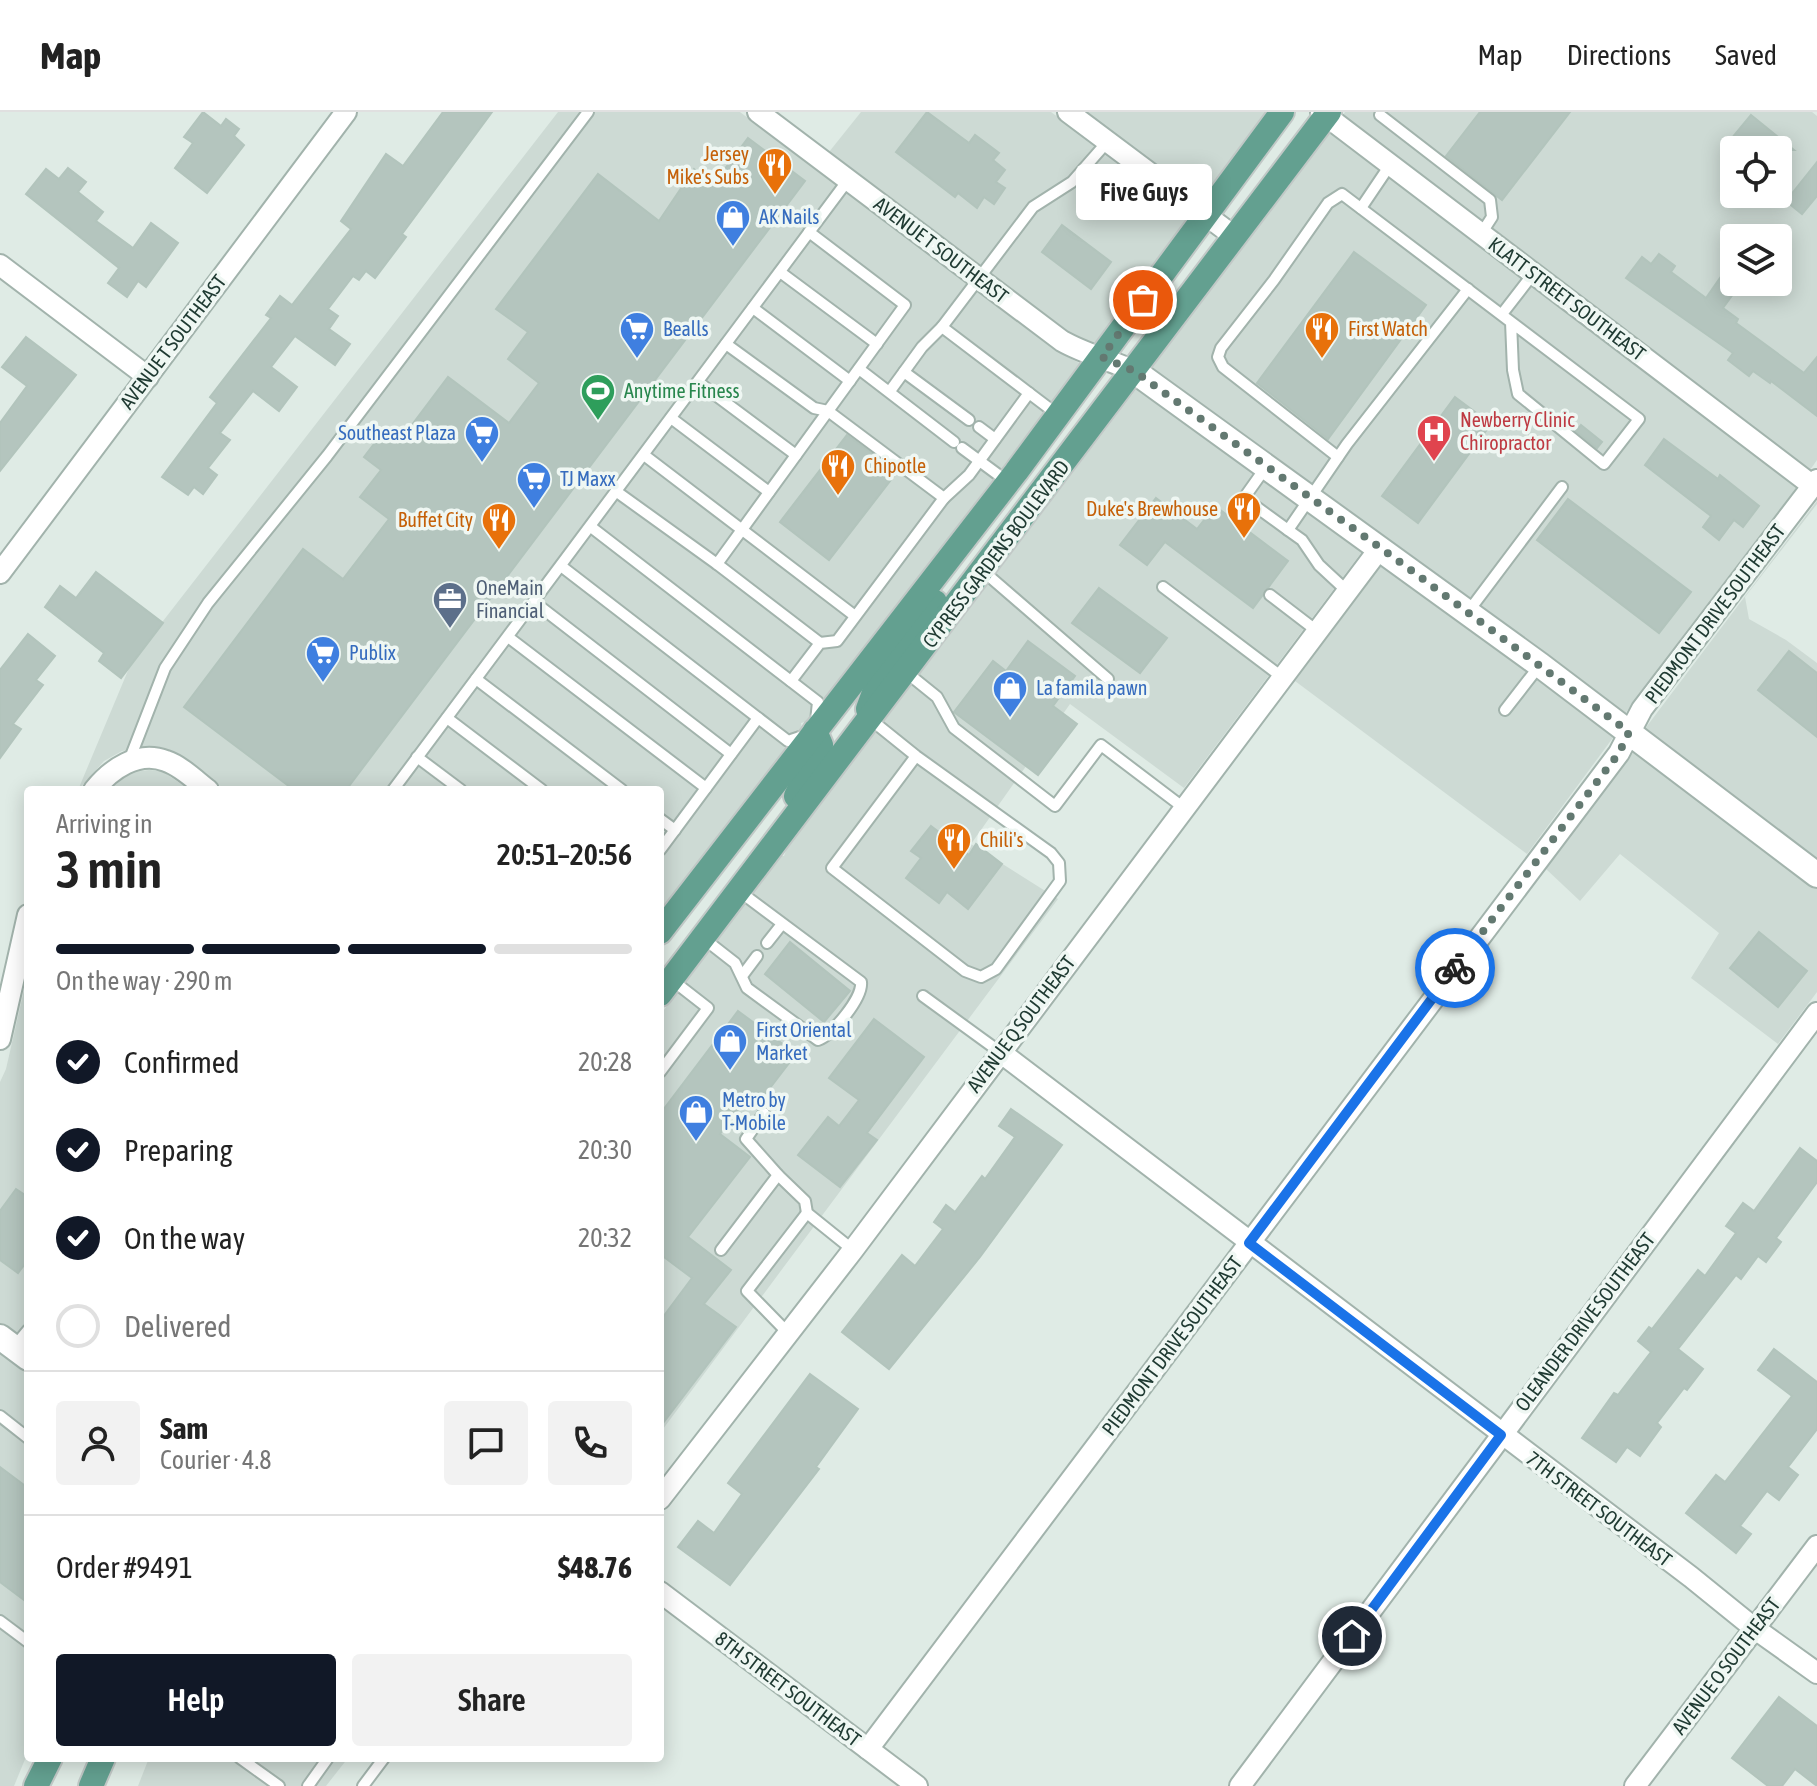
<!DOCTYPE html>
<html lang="en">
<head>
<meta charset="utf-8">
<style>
  body { margin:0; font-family:"Asap Condensed",sans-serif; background:#f2f2f2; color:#222; height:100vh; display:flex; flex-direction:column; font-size:30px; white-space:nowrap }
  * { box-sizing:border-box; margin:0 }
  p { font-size:26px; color:#767676 }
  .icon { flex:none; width:44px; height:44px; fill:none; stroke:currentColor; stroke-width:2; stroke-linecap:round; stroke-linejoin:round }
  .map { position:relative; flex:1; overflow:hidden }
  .details { position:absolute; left:24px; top:674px; width:640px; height:976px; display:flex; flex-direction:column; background:#fff; border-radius:8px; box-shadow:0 4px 20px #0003 }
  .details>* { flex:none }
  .fabs { position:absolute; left:1720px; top:24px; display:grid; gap:16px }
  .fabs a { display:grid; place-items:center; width:72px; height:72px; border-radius:8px; background:#fff; box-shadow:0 4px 20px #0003; font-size:40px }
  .pin { position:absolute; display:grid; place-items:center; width:68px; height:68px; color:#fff; margin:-34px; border:4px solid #fff; border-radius:50%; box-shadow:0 2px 8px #0007 }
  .courier { position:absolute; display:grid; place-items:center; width:80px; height:80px; margin:-40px; border:6px solid #1a73e8; border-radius:50%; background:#fff; color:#222; box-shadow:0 2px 10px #0007 }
  .bubble { position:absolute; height:56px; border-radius:8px; background:#fff; box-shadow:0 4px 20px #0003; font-size:26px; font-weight:600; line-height:56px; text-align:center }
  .summary em { font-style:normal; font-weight:600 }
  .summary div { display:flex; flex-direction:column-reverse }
  .summary { display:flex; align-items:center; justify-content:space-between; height:136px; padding:0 32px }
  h1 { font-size:52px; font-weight:600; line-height:60px }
  .bar { display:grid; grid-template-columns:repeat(4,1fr); gap:12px 8px; align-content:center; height:96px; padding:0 32px }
  .bar i { height:10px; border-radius:6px; background:#e0e0e0 }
  .bar .selected { background:#111827 }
  .bar p { grid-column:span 4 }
  .line { display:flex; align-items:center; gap:20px; padding:0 32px; border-top:2px solid #e0e0e0 }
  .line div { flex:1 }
  .round { display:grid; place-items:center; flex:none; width:84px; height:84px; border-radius:8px; background:#f2f2f2 }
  ol { padding:0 32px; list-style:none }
  li { display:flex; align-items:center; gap:24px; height:88px }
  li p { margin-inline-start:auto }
  li .icon { padding:8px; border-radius:50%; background:#111827; color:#fff; stroke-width:4 }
  li:last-child { color:#767676 }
  li i { width:44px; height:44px; border:4px solid #e0e0e0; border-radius:50% }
  .primary-button { display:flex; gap:16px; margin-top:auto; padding:16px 32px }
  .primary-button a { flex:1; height:92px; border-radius:8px; background:#111827; color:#fff; font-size:32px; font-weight:600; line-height:92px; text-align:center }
  .primary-button a+a { background:#f2f2f2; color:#222 }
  header { display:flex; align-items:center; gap:48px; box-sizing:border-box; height:112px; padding:0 40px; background:#fff; border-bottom:2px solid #e0e0e0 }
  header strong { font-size:38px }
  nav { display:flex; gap:44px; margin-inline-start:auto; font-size:28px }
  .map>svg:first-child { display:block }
</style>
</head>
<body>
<header>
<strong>Map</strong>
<nav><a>Map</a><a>Directions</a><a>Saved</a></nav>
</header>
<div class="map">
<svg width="1817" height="1674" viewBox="0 0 1817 1674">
  <rect width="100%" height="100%" fill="#dfebe5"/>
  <g fill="#cddad4" fill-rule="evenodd">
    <polygon points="558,0 740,0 1055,238 1081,252 808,609 801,611 802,616 660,801 660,678 226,678 170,638 148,635 122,639 104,649 78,678 132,549"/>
    <polygon points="861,0 1051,0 1190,103 1095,233 1090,232 1068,220 829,40"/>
    <polygon points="1087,0 1267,0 1202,86"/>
    <path d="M1345 0H1812L1817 4V348L1810 358 1343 3ZM1734 38H1778V82H1734ZM1734 126H1778V170H1734Z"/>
    <polygon points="1330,20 1797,375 1624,603 1377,420 1151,257"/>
    <polygon points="1138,275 1364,437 1184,676 1070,592 971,732 1058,787 660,1321 660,903 781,744 784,744 787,736"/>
    <polygon points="1817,389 1817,392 1745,485 1749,507 1786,528 1817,551 1817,749 1644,618"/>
    <polygon points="1383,451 1615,623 1527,742 1295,569"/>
    <polygon points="1635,638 1817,776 1817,880 1778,932 1691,866 1719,821 1620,742 1580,789 1546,757"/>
    <polygon points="149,658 162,659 190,678 110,678 121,667 134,660"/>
    <polygon points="28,871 28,1233 0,1211 0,970 6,957 24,878"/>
    <polygon points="0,1238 28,1259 28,1640 14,1674 0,1674"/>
    <polygon points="149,1646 348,1646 326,1674 138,1674"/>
  </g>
  <g fill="#b4c5be" stroke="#b2c4bc" stroke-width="2">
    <polygon points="203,0 221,14 226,7 239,17 234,24 244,33 207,81 175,56 193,31 184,25"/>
    <polygon points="443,0 492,0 402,122 406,125 375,166 366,159 359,168 353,164 328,197 338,204 329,217 350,232 335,253 295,224 271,255 297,275 279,299 253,279 220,321 230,328 208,356 217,363 203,382 194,375 188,383 162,365 217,291 210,285 271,206 266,203 280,184 292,193 351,117 341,109 386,42 403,54"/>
    <polygon points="927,0 969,31 975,23 999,41 993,48 1005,58 996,70 1005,76 994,92 984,85 977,96 958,81 955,85 896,40"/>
    <polygon points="1480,0 1570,0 1502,88 1446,44"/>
    <polygon points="1751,3 1794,38 1722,38"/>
    <polygon points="748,26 805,69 346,678 294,678 184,595 303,437 343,467 389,407 360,385 381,358 364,345 387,315 402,326 448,265 509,311 539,271 508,247 528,220 496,197 598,62 659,109 694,57 712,74"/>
    <polygon points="1817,50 1817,84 1802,102 1786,89"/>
    <polygon points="68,56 86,70 78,80 103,100 96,109 133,136 151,111 178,131 146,175 138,169 127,185 108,171 119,156 26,82 46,57 59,67"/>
    <polygon points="1062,113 1111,150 1091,177 1042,140"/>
    <polygon points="1354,140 1426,193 1328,327 1257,271"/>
    <polygon points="1659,142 1675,154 1671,160 1706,186 1720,166 1736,178 1723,196 1738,207 1736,211 1804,261 1817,245 1817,304 1771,269 1770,271 1753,259 1749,264 1728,248 1733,241 1626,166 1642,145 1651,152"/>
    <polygon points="26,225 76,263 0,359 0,311 27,274 2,255"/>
    <polygon points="1455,285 1491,312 1418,411 1382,384"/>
    <polygon points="1581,313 1602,330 1597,336 1576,319"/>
    <polygon points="847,323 897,360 829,448 780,410"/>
    <polygon points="1664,327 1718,367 1720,363 1759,394 1743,415 1734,408 1719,428 1703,415 1711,404 1645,353"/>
    <polygon points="1156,386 1197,417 1215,394 1288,449 1253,496 1165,430 1147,453 1120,433"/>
    <polygon points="1568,387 1691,480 1659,521 1537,428"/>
    <polygon points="96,460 163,511 121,566 99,549 104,541 45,495 60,474 76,486"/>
    <polygon points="1099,476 1167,526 1140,561 1072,511"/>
    <polygon points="28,522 55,544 36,568 43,573 13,612 21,617 0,646 0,558"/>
    <polygon points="1028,529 1075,564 1053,594 1077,612 1038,663 954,600 993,549 1006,559"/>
    <polygon points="1789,539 1817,561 1817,625 1758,578"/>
    <polygon points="931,714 969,743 976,732 1002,752 968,797 947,780 939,791 906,766 921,746 911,739"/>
    <polygon points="1759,820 1807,859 1778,895 1730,856"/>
    <polygon points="790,830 850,879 824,910 765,862"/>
    <polygon points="738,899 796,942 760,989 750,982 720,1022 750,1045 688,1125 731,1158 704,1192 736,1215 660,1315 660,1209 692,1166 660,1142 660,1002"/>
    <polygon points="874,907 924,945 867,1021 877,1028 840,1075 798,1043 828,1005 839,1014 859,988 829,966"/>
    <polygon points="1011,997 1062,1033 980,1145 889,1257 842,1220 902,1143 915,1154 943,1117 934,1110 946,1093 955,1100 982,1064 985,1067 1015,1025 999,1014"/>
    <polygon points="1800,1036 1817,1049 1817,1070 1776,1126 1781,1130 1766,1150 1758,1144 1741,1167 1736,1163 1678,1237 1703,1257 1687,1278 1684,1276 1657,1311 1661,1315 1640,1344 1627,1335 1616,1350 1582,1326 1614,1281 1618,1283 1651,1240 1638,1229 1649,1215 1652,1217 1698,1158 1705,1164 1736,1121 1726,1114 1743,1091 1754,1099"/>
    <polygon points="16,1077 28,1085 28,1148 18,1161 0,1148 0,1099"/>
    <polygon points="1774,1237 1817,1270 1817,1317 1788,1355 1798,1363 1779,1388 1767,1379 1740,1414 1751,1422 1736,1441 1686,1401 1716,1363 1725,1370 1792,1284 1758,1258"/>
    <polygon points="810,1262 858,1297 816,1355 819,1357 730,1473 678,1435 698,1409 714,1421 742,1382 728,1371"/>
    <polygon points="0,1355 28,1376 28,1491 0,1470"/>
    <polygon points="1779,1585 1817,1614 1817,1674 1795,1657 1782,1674 1768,1674 1732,1646"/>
  </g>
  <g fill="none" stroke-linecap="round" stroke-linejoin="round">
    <g stroke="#a2b3ac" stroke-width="14">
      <g id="service">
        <polyline points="1380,3 1490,88 1492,105 1481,122"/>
        <polyline points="1361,96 1390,53"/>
        <polyline points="780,160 877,232"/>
        <polyline points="753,196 850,269"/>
        <polyline points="1502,202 1533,162"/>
        <polyline points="726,232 814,296 828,299 944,386 837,529 820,531 791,569"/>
        <polyline points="859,257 954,330"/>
        <polyline points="904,260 969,308"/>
        <polyline points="698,270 796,343"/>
        <polyline points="890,279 922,235 942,215"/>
        <polyline points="1029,281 1058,303"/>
        <polyline points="671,306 769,380"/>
        <polyline points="979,315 995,327"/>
        <polyline points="962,336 1008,370"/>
        <polyline points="644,343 855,504"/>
        <polyline points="1338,345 1223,255 1218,245 1221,236 1274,168 1328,91 1342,82 1639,307 1604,352 1518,282 1513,258 1511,210"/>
        <polyline points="1266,355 1244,386 1288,418 1347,332 1468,177"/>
        <polyline points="617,380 717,452 820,531"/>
        <polyline points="944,386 969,363 1029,281 942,215 1033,95 1072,70 1108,29"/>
        <polyline points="591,415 818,590 816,609"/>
        <polyline points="1288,418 1302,428 1319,453 1347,479"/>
        <polyline points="717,452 905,193 809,120"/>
        <polyline points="561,454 788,629 806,623"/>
        <polyline points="983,459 1108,567"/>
        <polyline points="1163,475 1282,565"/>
        <polyline points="1270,483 1317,519"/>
        <polyline points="534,490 731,642"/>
        <polyline points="1468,500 1562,375"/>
        <polyline points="508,525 706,676"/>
        <polyline points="906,560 937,585 954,616 1055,694 1101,633 1184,696"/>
        <polyline points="476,567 622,678"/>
        <polyline points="1505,598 1540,553"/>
        <polyline points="447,606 542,678"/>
        <polyline points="870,607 916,644 1051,741 1059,751 1060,769 996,857 981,865 965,859 832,756 916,644"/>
        <polyline points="417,645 461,678"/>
        <polyline points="129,649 165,556 208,491 327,344 588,0"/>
        <polyline points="393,678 848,68"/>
        <polyline points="660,707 675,718"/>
        <polyline points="660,738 758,606"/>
        <path d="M703 826 735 851 747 876 818 928C832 923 863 886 861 870L739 779"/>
        <polyline points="767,831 782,812"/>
        <polyline points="742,864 757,844"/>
        <polyline points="923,884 1000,940"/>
        <polyline points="660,960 708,896 672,868"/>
        <polyline points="764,1001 746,1027 778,1063 805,1089 807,1101 853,1138"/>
        <polyline points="721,1138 778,1063"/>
        <polyline points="787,1220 747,1179 807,1101"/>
        <polyline points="14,1235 28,1218"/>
        <polyline points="0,1304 28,1326"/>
        <polyline points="0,1509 28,1530"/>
        <polyline points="240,1646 279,1674"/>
        <polyline points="308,1674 328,1646"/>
        <polyline points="363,1674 384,1646"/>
      </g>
    </g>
    <g stroke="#a2b3ac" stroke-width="24">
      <g id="minor">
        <path d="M758 0 1062 229C1085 242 1110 248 1134 259"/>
        <polyline points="1068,0 1235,125"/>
        <polyline points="1321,0 1813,374"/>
        <polyline points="0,153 148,265"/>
        <polyline points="0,461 346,0"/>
        <path d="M94 678C111 657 138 638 166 649 181 654 195 668 208 678"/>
        <polyline points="0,927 28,803"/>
        <polyline points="1000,940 1691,1465 1754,1516 1817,1561"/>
        <polyline points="660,1387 853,1138 1380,436"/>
        <polyline points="660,1480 917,1674"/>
        <polyline points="868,1637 1619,641 1642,597 1817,368"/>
        <polyline points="1240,1674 1817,901"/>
        <polyline points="1635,1674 1817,1434"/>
      </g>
    </g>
    <g stroke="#a2b3ac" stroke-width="28">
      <g id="tertiary">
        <polyline points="1134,259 1540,553 1817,763"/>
        <polyline points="0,1225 28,1246"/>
      </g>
    </g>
    <g stroke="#c1c8c6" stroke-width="28">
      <g id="primary">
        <polyline points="868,597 879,567 935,490"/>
        <polyline points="796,684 821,633 815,619"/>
        <polyline points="660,820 1016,360 1282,0"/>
        <polyline points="660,882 1329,0"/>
        <polyline points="36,1674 50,1646"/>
        <polyline points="91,1674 103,1646"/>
      </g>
    </g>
    <use href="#service" stroke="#fff" stroke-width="10"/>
    <use href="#minor" stroke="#fff" stroke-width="20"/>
    <use href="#tertiary" stroke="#fff" stroke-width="24"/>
    <use href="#primary" stroke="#63a090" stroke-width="24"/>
  </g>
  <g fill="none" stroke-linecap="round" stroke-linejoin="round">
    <polyline stroke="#637971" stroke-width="8" stroke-dasharray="0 14.4" points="1143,188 1102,245 1134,259 1400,450 1629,620 1619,641 1455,856"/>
    <polyline stroke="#1a73e8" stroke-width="10" points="1352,1524 1501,1323 1249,1131 1455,856"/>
  </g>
  <defs>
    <g id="restaurant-pin" transform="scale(1.8)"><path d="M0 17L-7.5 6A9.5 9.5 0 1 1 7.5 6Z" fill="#e8710a" stroke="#eff7f3"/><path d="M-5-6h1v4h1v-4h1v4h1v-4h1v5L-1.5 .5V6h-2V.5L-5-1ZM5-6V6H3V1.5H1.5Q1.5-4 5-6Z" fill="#fff"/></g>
    <g id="shop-pin" transform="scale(1.8)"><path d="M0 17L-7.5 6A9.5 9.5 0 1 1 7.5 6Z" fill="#3f7fe0" stroke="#eff7f3"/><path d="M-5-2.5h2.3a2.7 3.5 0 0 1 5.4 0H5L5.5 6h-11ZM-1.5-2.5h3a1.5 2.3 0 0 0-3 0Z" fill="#fff"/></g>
    <g id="supermarket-pin" transform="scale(1.8)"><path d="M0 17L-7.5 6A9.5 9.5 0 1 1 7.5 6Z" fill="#3f7fe0" stroke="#eff7f3"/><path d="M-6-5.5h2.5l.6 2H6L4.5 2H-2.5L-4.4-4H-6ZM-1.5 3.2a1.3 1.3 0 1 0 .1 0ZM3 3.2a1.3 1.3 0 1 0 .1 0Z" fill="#fff"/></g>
    <g id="stadium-pin" transform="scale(1.8)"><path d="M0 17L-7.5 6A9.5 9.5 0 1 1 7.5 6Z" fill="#2e9e5b" stroke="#eff7f3"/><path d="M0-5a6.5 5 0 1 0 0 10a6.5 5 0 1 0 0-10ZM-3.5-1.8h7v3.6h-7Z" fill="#fff"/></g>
    <g id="hospital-pin" transform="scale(1.8)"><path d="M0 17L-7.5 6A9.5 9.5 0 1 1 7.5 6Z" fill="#e0444e" stroke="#eff7f3"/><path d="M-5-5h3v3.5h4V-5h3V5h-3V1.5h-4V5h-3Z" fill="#fff"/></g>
    <g id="office-pin" transform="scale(1.8)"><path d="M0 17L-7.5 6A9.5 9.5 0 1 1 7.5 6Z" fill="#5c6f8a" stroke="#eff7f3"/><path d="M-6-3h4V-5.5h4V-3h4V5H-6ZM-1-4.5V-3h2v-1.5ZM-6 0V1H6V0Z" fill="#fff"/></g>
  </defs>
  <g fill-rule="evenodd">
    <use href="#restaurant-pin" x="775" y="53"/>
    <use href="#shop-pin" x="733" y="105"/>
    <use href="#supermarket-pin" x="637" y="217"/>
    <use href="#restaurant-pin" x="1322" y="217"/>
    <use href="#stadium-pin" x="598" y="279"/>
    <use href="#hospital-pin" x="1434" y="320"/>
    <use href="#supermarket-pin" x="482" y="321"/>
    <use href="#restaurant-pin" x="838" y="354"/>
    <use href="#supermarket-pin" x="534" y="367"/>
    <use href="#restaurant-pin" x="1244" y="397"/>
    <use href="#restaurant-pin" x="499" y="408"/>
    <use href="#office-pin" x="450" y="487"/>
    <use href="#supermarket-pin" x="323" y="541"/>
    <use href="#shop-pin" x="1010" y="576"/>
    <use href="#restaurant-pin" x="954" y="728"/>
    <use href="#shop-pin" x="730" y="929"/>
    <use href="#shop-pin" x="696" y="1000"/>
  </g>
  <g text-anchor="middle" stroke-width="7" stroke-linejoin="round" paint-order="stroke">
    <g font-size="20" fill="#c56008" stroke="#eff7f3" text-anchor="end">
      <text x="749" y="49">Jersey<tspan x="749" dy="23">Mike's Subs</tspan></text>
      <text x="1348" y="224" text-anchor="start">First Watch</text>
      <text x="864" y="361" text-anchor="start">Chipotle</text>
      <text x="1218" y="404">Duke's Brewhouse</text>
      <text x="473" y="415">Buffet City</text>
      <text x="980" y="735" text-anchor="start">Chili's</text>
    </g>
    <g font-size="20" fill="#366cbe" stroke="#eff7f3" text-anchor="start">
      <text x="759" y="112">AK Nails</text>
      <text x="663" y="224">Bealls</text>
      <text x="456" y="328" text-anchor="end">Southeast Plaza</text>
      <text x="560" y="374">TJ Maxx</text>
      <text x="349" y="548">Publix</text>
      <text x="1036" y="583">La famila pawn</text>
      <text x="756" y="925">First Oriental<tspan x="756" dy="23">Market</tspan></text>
      <text x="722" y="995">Metro by<tspan x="722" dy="23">T-Mobile</tspan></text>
    </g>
    <g font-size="20" fill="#203b33" stroke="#eff7f3">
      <text transform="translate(941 138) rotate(37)" y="7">AVENUE T SOUTHEAST</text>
      <text transform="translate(1567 187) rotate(37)" y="7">KLATT STREET SOUTHEAST</text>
      <text transform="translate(173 230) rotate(-53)" y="7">AVENUE T SOUTHEAST</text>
      <text transform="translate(996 442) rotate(-53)" y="7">CYPRESS GARDENS BOULEVARD</text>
      <text transform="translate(1715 502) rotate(-53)" y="7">PIEDMONT DRIVE SOUTHEAST</text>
      <text transform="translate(1021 912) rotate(-53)" y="7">AVENUE Q SOUTHEAST</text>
      <text transform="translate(1585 1210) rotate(-53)" y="7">OLEANDER DRIVE SOUTHEAST</text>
      <text transform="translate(1172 1234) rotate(-53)" y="7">PIEDMONT DRIVE SOUTHEAST</text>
      <text transform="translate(1599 1397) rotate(37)" y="7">7TH STREET SOUTHEAST</text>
      <text transform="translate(1726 1554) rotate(-53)" y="7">AVENUE O SOUTHEAST</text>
      <text transform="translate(788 1577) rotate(37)" y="7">8TH STREET SOUTHEAST</text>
    </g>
    <g font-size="20" fill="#27864d" stroke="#eff7f3" text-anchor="start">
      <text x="624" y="286">Anytime Fitness</text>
    </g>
    <g font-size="20" fill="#be3a42" stroke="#eff7f3" text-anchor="start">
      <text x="1460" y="315">Newberry Clinic<tspan x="1460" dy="23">Chiropractor</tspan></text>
    </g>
    <g font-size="20" fill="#4e5e75" stroke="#eff7f3" text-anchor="start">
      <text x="476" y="483">OneMain<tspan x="476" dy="23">Financial</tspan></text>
    </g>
  </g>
</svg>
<div class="fabs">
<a><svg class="icon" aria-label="locate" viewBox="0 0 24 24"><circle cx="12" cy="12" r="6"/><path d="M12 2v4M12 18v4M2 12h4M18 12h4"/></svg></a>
<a><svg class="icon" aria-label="layers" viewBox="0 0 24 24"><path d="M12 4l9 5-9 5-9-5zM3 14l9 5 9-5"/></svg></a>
</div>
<div class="pin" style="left:1143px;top:188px;background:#ea580c"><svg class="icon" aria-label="bag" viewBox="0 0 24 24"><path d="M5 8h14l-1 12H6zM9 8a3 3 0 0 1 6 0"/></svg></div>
<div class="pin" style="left:1352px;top:1524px;background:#1f2937"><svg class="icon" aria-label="home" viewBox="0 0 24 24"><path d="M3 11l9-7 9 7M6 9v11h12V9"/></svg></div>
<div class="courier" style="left:1455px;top:856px"><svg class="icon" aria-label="bike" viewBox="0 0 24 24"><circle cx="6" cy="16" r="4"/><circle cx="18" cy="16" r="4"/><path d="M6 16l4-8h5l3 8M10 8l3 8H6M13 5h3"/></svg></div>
<div class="bubble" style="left:1076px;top:52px;width:136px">Five Guys</div>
<section class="details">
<div class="summary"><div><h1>3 min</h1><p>Arriving in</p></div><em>20:51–20:56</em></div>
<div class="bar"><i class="selected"></i><i class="selected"></i><i class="selected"></i><i></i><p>On the way · 290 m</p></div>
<ol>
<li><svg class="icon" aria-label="check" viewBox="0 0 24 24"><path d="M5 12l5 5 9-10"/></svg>Confirmed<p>20:28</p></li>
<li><svg class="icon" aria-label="check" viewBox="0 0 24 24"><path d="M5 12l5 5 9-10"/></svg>Preparing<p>20:30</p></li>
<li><svg class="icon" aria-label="check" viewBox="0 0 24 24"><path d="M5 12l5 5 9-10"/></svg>On the way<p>20:32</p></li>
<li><i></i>Delivered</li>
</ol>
<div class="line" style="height:144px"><a class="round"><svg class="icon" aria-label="person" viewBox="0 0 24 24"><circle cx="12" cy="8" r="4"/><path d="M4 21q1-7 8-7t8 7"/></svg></a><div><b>Sam</b><p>Courier · 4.8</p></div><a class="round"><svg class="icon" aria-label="chat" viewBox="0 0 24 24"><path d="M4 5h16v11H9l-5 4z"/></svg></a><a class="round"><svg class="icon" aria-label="phone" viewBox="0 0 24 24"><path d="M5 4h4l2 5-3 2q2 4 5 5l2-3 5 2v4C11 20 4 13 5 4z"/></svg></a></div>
<div class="line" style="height:104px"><div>Order #9491</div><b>$48.76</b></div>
<div class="primary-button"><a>Help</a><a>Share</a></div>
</section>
</div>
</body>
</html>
